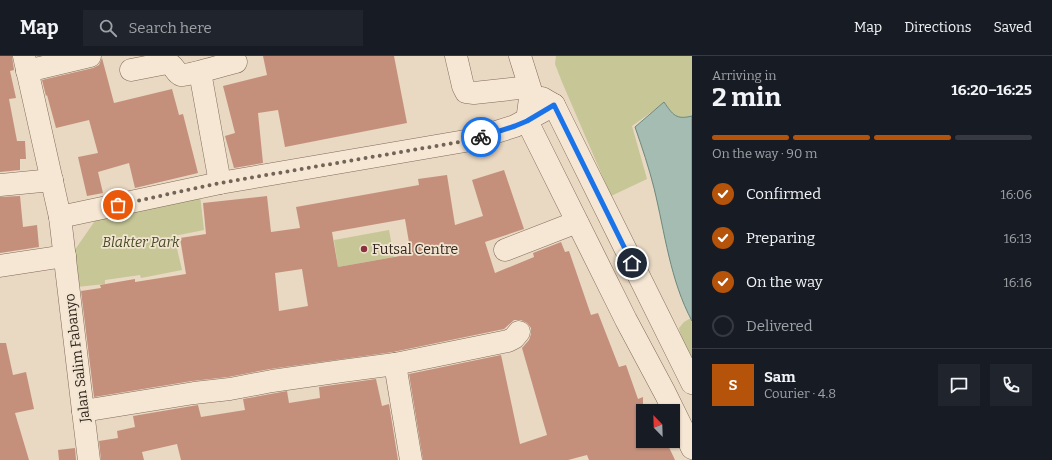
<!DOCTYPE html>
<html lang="en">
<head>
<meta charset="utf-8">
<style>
  body { margin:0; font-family:Bitter,serif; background:#20242c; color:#f1f3f6; height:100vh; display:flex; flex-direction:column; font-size:15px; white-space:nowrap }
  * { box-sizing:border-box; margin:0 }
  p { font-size:13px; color:#9ea1a6 }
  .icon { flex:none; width:22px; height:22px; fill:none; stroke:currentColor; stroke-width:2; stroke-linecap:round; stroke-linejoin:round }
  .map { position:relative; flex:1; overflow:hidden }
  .details { display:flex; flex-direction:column; background:#171b24; width:360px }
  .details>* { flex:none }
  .needle { width:26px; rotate:337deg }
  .buttons { position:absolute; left:636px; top:348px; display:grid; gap:8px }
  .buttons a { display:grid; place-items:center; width:44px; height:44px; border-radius:0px; background:#171b24; box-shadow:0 1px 3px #0004; font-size:20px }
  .pin { position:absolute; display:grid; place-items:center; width:34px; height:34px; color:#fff; margin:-17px; border:2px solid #fff; border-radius:50%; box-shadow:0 1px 4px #0007 }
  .courier { position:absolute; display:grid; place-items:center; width:40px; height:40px; margin:-20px; border:3px solid #1a73e8; border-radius:50%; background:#fff; color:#222; box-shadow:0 1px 5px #0007 }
  .overview em { font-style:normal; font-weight:700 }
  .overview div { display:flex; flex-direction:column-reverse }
  .overview { display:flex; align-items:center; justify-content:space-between; height:68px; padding:0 20px }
  h1 { font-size:26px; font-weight:700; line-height:30px }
  .bar { display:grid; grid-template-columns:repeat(4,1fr); gap:6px 4px; align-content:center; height:48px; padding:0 20px }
  .bar i { height:5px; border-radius:3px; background:#363941 }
  .bar .on { background:#b45309 }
  .bar p { grid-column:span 4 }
  .line { display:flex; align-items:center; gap:10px; padding:0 20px; border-top:1px solid #363941 }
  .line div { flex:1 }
  .round { display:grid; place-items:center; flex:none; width:42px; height:42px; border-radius:0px; background:#20242c }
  ol { padding:0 20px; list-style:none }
  li { display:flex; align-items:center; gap:12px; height:44px }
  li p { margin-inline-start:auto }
  li .icon { padding:4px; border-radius:50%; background:#b45309; color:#fff; stroke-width:4 }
  li:last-child { color:#9ea1a6 }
  li i { width:22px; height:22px; border:2px solid #363941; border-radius:50% }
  header { display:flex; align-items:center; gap:24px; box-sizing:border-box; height:56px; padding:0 20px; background:#171b24; border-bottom:1px solid #363941 }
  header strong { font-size:19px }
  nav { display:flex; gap:22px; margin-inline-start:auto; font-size:14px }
  .search { width:280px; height:36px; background:#20242c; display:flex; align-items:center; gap:10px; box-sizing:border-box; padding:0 14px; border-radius:0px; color:#9ea1a6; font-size:15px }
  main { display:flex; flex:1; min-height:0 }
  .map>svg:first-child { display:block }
</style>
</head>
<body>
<header>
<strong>Map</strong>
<div class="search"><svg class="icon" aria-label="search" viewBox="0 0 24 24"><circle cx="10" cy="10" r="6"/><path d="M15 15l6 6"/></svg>Search here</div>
<nav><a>Map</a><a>Directions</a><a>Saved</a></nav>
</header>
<main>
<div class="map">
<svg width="692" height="404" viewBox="0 0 692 404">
  <rect width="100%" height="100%" fill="#e9d8c2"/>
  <g fill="#c6c697">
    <path d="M556 0H692V60C676 64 673 59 664 47L632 70 647 123 611 140 562 26 555 8Z"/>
    <polygon points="200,139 204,174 174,180 182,214 141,222 140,219 105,224 105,228 76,231 72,198 97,162"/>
    <polygon points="389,174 394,201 338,211 334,184"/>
    <polygon points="691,262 692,265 692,305 680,277 679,272 684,266"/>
  </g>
  <path fill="#a4bcb2" stroke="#6c897e" d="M664 46C673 59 676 64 692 60V265C670 224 665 177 654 132 649 112 642 91 635 71Z"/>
  <g fill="#c4907b" fill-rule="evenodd">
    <polygon points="0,0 12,0 14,14 10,15 16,42 9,43 17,85 25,85 26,103 20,103 20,114 0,116"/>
    <polygon points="263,0 394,0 407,67 285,91 278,54 258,57 263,107 234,112 225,80 235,77 223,30 267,19"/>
    <polygon points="102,2 114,47 172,33 179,59 183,58 198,117 135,132 129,107 98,116 103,137 87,140 78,101 98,97 89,64 56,72 47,39 46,40 42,24 93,12 99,9"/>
    <path d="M504 114 524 173 485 186 495 217 534 201 533 197 561 186 565 196 569 195 591 259 598 257 619 311 626 309 638 343 643 341V385H666L675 404H589L587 399 568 404H423L409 318 501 299 520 388 547 379 522 292 529 284 531 278V272L527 267 521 264H514L504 273 393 296 270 313 228 321 192 325 94 341 81 235 101 232 100 229 135 223V226L186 218 180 182 206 178 203 147 267 140 271 176 300 172 296 151 419 129 418 123 447 119 455 169 483 160 472 124ZM405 163 411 198 338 211 332 176ZM302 213 308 250 279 255 275 217Z"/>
    <polygon points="20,140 23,171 37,169 39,191 0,197 0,141"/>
    <polygon points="0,287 6,287 13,319 26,316 34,353 15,357 29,404 0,404"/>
    <polygon points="376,323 382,350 389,348 398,404 181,404 177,388 142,396 144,404 101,404 99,385 118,382 117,375 135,371 133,360 198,349 201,361 245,354 243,343 287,335 289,347 320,342 319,331"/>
    <polygon points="75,392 76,404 59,404 58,394"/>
  </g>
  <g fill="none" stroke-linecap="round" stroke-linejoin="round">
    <g stroke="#816a5b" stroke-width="23">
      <g id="minor">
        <polyline points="24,0 60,161 220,127 471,84 515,70 554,49"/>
        <polyline points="456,0 463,30 466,36 474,37 529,31"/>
        <polyline points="520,0 531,35 527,65 626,264 665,337 692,392"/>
        <path d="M131 14 167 7C175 9 175 17 181 19 188 20 226 8 236 6"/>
        <polyline points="27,15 90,0"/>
        <polyline points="200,16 220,127"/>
        <polyline points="542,42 554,49 692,327"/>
        <polyline points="0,129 52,124"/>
        <polyline points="60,161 83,355 89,404"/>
        <polyline points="505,194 577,166"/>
        <polyline points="0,210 65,200"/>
        <polyline points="395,308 508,285 514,282 519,276"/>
        <polyline points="83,355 194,337 230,333 272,325 342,315 395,308 411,404"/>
      </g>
    </g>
    <use href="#minor" stroke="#f5e7d4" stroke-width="22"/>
  </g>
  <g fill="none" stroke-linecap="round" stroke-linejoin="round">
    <polyline stroke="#726457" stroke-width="4" stroke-dasharray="0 7.2" points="118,149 220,127 471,84 481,81"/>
    <polyline stroke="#1a73e8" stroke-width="5" points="481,81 515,70 527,65 554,49 632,207"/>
  </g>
  <circle fill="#8b303c" stroke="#f1e4d0" stroke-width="1.5" cx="364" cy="193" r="4"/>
  <g text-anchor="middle" stroke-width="3.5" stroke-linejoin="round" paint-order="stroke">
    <g font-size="14" font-style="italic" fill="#484d26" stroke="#f1e4d0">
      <text x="141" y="191">Blakter Park</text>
    </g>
    <g font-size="14" fill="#32251e" stroke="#f1e4d0" text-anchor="start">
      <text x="372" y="198">Futsal Centre</text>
    </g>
    <g font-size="14" fill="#32251e" stroke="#f1e4d0">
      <text transform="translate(77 302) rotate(-97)" y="5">Jalan Salim Fabanyo</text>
    </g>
  </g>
</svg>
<div class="buttons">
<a><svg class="needle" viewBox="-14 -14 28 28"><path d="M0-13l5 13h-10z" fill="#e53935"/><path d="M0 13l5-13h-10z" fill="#9ea1a6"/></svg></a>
</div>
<div class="pin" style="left:118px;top:149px;background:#ea580c"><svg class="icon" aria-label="bag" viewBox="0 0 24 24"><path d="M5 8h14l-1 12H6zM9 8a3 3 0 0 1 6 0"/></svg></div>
<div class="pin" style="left:632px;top:207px;background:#1f2937"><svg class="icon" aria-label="home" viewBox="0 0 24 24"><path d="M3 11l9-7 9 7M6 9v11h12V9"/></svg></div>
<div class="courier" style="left:481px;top:81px"><svg class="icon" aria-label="bike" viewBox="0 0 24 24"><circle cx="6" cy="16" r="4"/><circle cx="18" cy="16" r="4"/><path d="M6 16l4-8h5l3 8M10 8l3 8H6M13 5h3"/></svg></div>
</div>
<section class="details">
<div class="overview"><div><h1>2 min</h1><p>Arriving in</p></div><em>16:20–16:25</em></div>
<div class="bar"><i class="on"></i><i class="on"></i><i class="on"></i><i></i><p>On the way · 90 m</p></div>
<ol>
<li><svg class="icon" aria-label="check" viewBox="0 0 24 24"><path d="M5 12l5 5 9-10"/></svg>Confirmed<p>16:06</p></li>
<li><svg class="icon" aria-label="check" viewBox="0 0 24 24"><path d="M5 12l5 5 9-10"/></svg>Preparing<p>16:13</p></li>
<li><svg class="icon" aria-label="check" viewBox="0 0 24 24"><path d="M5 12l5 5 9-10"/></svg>On the way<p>16:16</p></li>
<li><i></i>Delivered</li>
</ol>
<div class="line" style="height:72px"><b class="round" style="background:#b45309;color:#fff">S</b><div><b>Sam</b><p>Courier · 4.8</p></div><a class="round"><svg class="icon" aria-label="chat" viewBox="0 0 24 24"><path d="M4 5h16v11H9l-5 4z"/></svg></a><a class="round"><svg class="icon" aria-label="phone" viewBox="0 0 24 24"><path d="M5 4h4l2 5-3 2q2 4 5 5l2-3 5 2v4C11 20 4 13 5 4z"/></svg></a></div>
</section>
</main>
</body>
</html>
